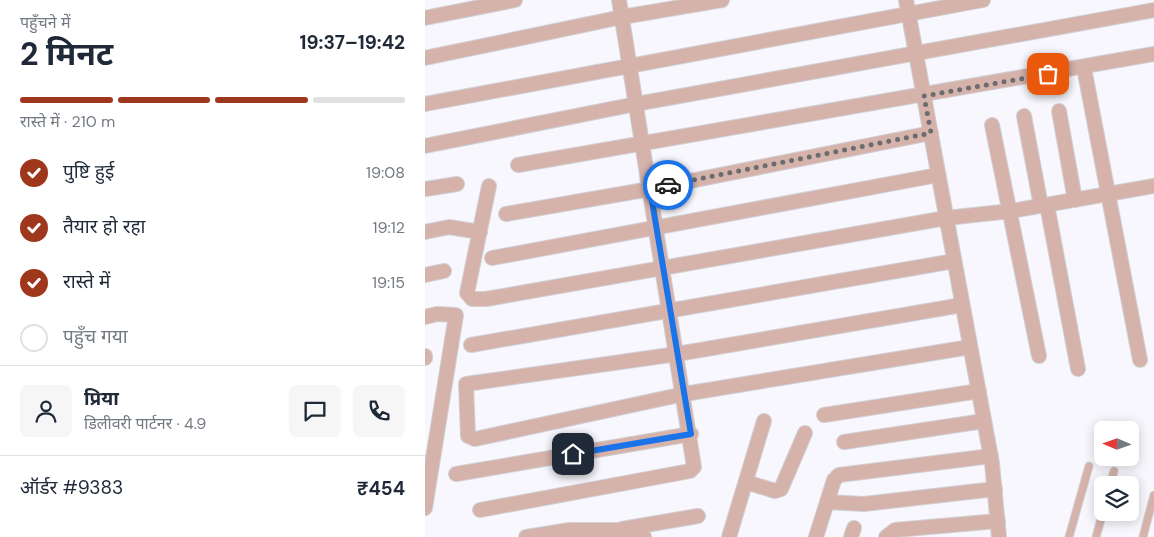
<!DOCTYPE html>
<html lang="hi">
<head>
<meta charset="utf-8">
<style>
  body { margin:0; font-family:"DM Sans","Noto Sans Devanagari",sans-serif; background:#f6f6f7; color:#1f2937; height:100vh; display:flex; flex-direction:column; font-size:19px; white-space:nowrap }
  * { box-sizing:border-box; margin:0 }
  p { font-size:16px; color:#747a83 }
  .icon { flex:none; width:28px; height:28px; fill:none; stroke:currentColor; stroke-width:2; stroke-linecap:round; stroke-linejoin:round }
  .map { position:relative; flex:1; overflow:hidden }
  .panel { display:flex; flex-direction:column; background:#fff; width:425px }
  .panel>* { flex:none }
  .needle { width:32px; rotate:272deg }
  .tools { position:absolute; left:669px; top:421px; display:grid; gap:10px }
  .tools a { display:grid; place-items:center; width:45px; height:45px; border-radius:8px; background:#fff; box-shadow:0 2px 12px #0003; font-size:25px }
  .pin { position:absolute; display:grid; place-items:center; width:42px; height:42px; color:#fff; margin:-21px; border-radius:10px; box-shadow:0 2px 8px #0006 }
  .courier { position:absolute; display:grid; place-items:center; width:50px; height:50px; margin:-25px; border:4px solid #1a73e8; border-radius:50%; background:#fff; color:#222; box-shadow:0 1px 6px #0007 }
  .headline em { font-style:normal; font-weight:700 }
  .headline div { display:flex; flex-direction:column-reverse }
  .headline { display:flex; align-items:center; justify-content:space-between; height:85px; padding:0 20px }
  h1 { font-size:32px; font-weight:700; line-height:38px }
  .bar { display:grid; grid-template-columns:repeat(4,1fr); gap:8px 5px; align-content:center; height:60px; padding:0 20px }
  .bar i { height:6px; border-radius:4px; background:#e0e1e3 }
  .bar .selected { background:#9f371c }
  .bar p { grid-column:span 4 }
  .line { display:flex; align-items:center; gap:12px; padding:0 20px; border-top:1px solid #e0e1e3 }
  .line div { flex:1 }
  .round { display:grid; place-items:center; flex:none; width:52px; height:52px; border-radius:8px; background:#f6f6f7 }
  ol { padding:0 20px; list-style:none }
  li { display:flex; align-items:center; gap:15px; height:55px }
  li p { margin-inline-start:auto }
  li .icon { padding:5px; border-radius:50%; background:#9f371c; color:#fff; stroke-width:4 }
  li:last-child { color:#747a83 }
  li i { width:28px; height:28px; border:2px solid #e0e1e3; border-radius:50% }
  main { display:flex; flex:1; min-height:0 }
  .map>svg:first-child { display:block }
</style>
</head>
<body>
<main>
<section class="panel">
<div class="headline"><div><h1>2 मिनट</h1><p>पहुँचने में</p></div><em>19:37–19:42</em></div>
<div class="bar"><i class="selected"></i><i class="selected"></i><i class="selected"></i><i></i><p>रास्ते में · 210 m</p></div>
<ol>
<li><svg class="icon" aria-label="check" viewBox="0 0 24 24"><path d="M5 12l5 5 9-10"/></svg>पुष्टि हुई<p>19:08</p></li>
<li><svg class="icon" aria-label="check" viewBox="0 0 24 24"><path d="M5 12l5 5 9-10"/></svg>तैयार हो रहा<p>19:12</p></li>
<li><svg class="icon" aria-label="check" viewBox="0 0 24 24"><path d="M5 12l5 5 9-10"/></svg>रास्ते में<p>19:15</p></li>
<li><i></i>पहुँच गया</li>
</ol>
<div class="line" style="height:90px"><a class="round"><svg class="icon" aria-label="person" viewBox="0 0 24 24"><circle cx="12" cy="8" r="4"/><path d="M4 21q1-7 8-7t8 7"/></svg></a><div><b>प्रिया</b><p>डिलीवरी पार्टनर · 4.9</p></div><a class="round"><svg class="icon" aria-label="chat" viewBox="0 0 24 24"><path d="M4 5h16v11H9l-5 4z"/></svg></a><a class="round"><svg class="icon" aria-label="phone" viewBox="0 0 24 24"><path d="M5 4h4l2 5-3 2q2 4 5 5l2-3 5 2v4C11 20 4 13 5 4z"/></svg></a></div>
<div class="line" style="height:65px"><div>ऑर्डर #9383</div><b>₹454</b></div>
</section>
<div class="map">
<svg width="729" height="537" viewBox="0 0 729 537">
  <rect width="100%" height="100%" fill="#f7f7fd"/>
  <g fill="none" stroke-linecap="round" stroke-linejoin="round">
    <g stroke="#d0d0d6" stroke-width="9">
      <g id="service">
        <polyline points="685,485 689,471"/>
        <polyline points="644,537 664,466"/>
        <polyline points="671,537 678,512"/>
        <polyline points="718,537 729,495"/>
      </g>
    </g>
    <g stroke="#d0d0d6" stroke-width="16">
      <g id="minor">
        <polyline points="481,0 567,463 574,537"/>
        <polyline points="0,18 90,0"/>
        <polyline points="0,58 197,17 297,0"/>
        <polyline points="659,68 715,360"/>
        <polyline points="0,104 558,0"/>
        <polyline points="634,111 650,200"/>
        <polyline points="599,116 616,206"/>
        <polyline points="567,125 614,356"/>
        <polyline points="0,146 211,104 729,10"/>
        <polyline points="93,165 729,54"/>
        <polyline points="64,186 42,293 47,299 61,299 521,218 586,211 729,186"/>
        <polyline points="0,189 32,184"/>
        <polyline points="622,205 653,369"/>
        <polyline points="81,214 225,189 506,133"/>
        <polyline points="0,232 24,227 55,232"/>
        <polyline points="67,258 513,175"/>
        <polyline points="0,275 19,271"/>
        <polyline points="537,305 252,354 41,384 43,436 50,439 259,394 545,347"/>
        <polyline points="0,317 12,314 31,315 0,508"/>
        <polyline points="46,345 529,261"/>
        <polyline points="0,356 0,358"/>
        <polyline points="399,415 554,391"/>
        <polyline points="419,442 559,421"/>
        <polyline points="31,474 266,434"/>
        <polyline points="321,482 350,491 356,489 380,433"/>
        <polyline points="402,502 439,504 570,489"/>
        <polyline points="55,510 265,471 269,467 194,0"/>
        <polyline points="197,529 273,516"/>
        <polyline points="101,537 145,530 193,530 219,537"/>
        <polyline points="304,537 339,421"/>
        <polyline points="391,537 409,480 414,475 566,456"/>
        <polyline points="426,537 429,528"/>
        <polyline points="461,537 470,530 573,521"/>
      </g>
    </g>
    <use href="#service" stroke="#d6b3aa" stroke-width="7"/>
    <use href="#minor" stroke="#d6b3aa" stroke-width="14"/>
  </g>
  <g fill="none" stroke-linecap="round" stroke-linejoin="round">
    <polyline stroke="#6c6c70" stroke-width="5" stroke-dasharray="0 9" points="243,185 506,133 499,96 623,74"/>
    <polyline stroke="#1a73e8" stroke-width="6" points="148,454 266,434 225,189 243,185"/>
  </g>
</svg>
<div class="tools">
<a><svg class="needle" viewBox="-14 -14 28 28"><path d="M0-13l5 13h-10z" fill="#e53935"/><path d="M0 13l5-13h-10z" fill="#747a83"/></svg></a>
<a><svg class="icon" aria-label="layers" viewBox="0 0 24 24"><path d="M12 4l9 5-9 5-9-5zM3 14l9 5 9-5"/></svg></a>
</div>
<div class="pin" style="left:623px;top:74px;background:#ea580c"><svg class="icon" aria-label="bag" viewBox="0 0 24 24"><path d="M5 8h14l-1 12H6zM9 8a3 3 0 0 1 6 0"/></svg></div>
<div class="pin" style="left:148px;top:454px;background:#1f2937"><svg class="icon" aria-label="home" viewBox="0 0 24 24"><path d="M3 11l9-7 9 7M6 9v11h12V9"/></svg></div>
<div class="courier" style="left:243px;top:185px"><svg class="icon" aria-label="car" viewBox="0 0 24 24"><path d="M5 17H2v-5l4-1 3-4h7l3 4 3 1v5h-3M9 17h6M6 11h13"/><circle cx="7" cy="17" r="2"/><circle cx="17" cy="17" r="2"/></svg></div>
</div>
</main>
</body>
</html>
